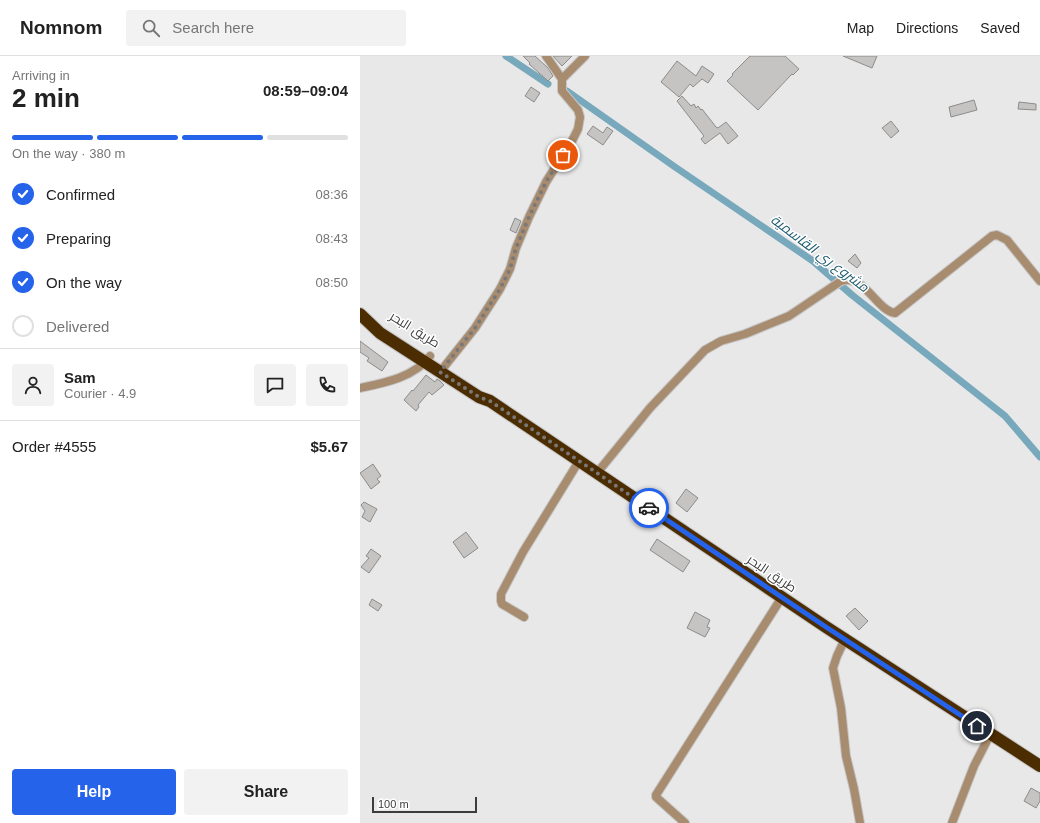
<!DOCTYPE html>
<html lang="en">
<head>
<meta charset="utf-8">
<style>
  body { margin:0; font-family:Helvetica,Cairo,sans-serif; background:#f2f2f2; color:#222; height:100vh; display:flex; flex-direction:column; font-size:15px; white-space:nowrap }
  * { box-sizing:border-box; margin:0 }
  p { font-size:13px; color:#767676 }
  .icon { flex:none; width:22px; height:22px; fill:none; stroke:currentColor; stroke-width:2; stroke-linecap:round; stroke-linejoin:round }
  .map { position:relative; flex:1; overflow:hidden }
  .panel { display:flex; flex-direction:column; background:#fff; width:360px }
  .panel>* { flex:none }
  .scale { position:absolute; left:12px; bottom:10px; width:105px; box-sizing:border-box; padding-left:4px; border:2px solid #3c3c3d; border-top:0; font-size:11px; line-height:14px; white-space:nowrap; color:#3c3c3d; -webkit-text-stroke:3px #fff; paint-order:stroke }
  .pin { position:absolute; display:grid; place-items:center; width:34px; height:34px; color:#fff; margin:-17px; border:2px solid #fff; border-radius:50%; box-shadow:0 1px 4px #0007 }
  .courier { position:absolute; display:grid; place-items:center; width:40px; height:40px; margin:-20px; border:3px solid #2563eb; border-radius:50%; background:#fff; color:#222; box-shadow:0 1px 5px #0007 }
  .summary em { font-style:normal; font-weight:700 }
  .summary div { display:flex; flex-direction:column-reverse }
  .summary { display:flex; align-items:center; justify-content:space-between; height:68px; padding:0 12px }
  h1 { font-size:26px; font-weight:700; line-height:30px }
  .bar { display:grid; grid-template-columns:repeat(4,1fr); gap:6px 4px; align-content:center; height:48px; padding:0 12px }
  .bar i { height:5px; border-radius:3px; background:#e0e0e0 }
  .bar .current { background:#2563eb }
  .bar p { grid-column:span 4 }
  .line { display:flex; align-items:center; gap:10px; padding:0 12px; border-top:1px solid #e0e0e0 }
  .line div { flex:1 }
  .round { display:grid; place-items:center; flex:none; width:42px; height:42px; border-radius:4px; background:#f2f2f2 }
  ol { padding:0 12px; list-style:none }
  li { display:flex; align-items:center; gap:12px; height:44px }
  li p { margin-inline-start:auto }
  li .icon { padding:4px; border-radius:50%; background:#2563eb; color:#fff; stroke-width:4 }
  li:last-child { color:#767676 }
  li i { width:22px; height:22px; border:2px solid #e0e0e0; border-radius:50% }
  .cta { display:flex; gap:8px; margin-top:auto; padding:8px 12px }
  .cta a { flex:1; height:46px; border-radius:4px; background:#2563eb; color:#fff; font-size:16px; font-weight:700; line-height:46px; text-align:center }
  .cta a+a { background:#f2f2f2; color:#222 }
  header { display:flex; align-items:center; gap:24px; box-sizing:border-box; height:56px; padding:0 20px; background:#fff; border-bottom:1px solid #e0e0e0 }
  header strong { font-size:19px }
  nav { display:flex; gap:22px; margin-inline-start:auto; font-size:14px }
  .search { width:280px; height:36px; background:#f2f2f2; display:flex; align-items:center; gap:10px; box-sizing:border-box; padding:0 14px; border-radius:4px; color:#767676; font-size:15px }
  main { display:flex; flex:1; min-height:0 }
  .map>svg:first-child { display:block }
</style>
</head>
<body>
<header>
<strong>Nomnom</strong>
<div class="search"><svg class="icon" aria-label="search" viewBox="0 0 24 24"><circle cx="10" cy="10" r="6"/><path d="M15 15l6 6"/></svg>Search here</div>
<nav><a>Map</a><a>Directions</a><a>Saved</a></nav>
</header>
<main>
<section class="panel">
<div class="summary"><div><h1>2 min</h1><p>Arriving in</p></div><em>08:59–09:04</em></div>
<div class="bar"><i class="current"></i><i class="current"></i><i class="current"></i><i></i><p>On the way · 380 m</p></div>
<ol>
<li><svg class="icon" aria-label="check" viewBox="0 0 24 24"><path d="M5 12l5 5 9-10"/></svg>Confirmed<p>08:36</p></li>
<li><svg class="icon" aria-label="check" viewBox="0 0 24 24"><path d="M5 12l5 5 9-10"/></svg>Preparing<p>08:43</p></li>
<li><svg class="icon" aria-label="check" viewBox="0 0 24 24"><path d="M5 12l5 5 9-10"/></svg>On the way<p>08:50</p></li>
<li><i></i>Delivered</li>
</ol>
<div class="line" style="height:72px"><a class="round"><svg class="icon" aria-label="person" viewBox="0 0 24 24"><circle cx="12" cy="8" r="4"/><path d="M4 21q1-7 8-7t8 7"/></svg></a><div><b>Sam</b><p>Courier · 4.9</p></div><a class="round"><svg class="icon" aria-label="chat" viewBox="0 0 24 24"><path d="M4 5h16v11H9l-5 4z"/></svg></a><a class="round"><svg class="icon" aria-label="phone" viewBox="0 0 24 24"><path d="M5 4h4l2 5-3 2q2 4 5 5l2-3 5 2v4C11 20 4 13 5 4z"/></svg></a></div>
<div class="line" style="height:52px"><div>Order #4555</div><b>$5.67</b></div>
<div class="cta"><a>Help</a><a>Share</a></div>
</section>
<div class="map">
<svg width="680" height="767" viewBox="0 0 680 767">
  <rect width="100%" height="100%" fill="#e8e8e9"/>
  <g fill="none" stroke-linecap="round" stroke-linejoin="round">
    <g stroke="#78a8bb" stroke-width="7">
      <polyline points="146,0 188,28"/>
      <polyline points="207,35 315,111 453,205 492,239 645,360 680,401"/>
    </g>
  </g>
  <g fill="#c5c4c3" stroke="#8d8c8b">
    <polygon points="163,0 175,0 188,12 193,20 188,25 169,8 170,7"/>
    <polygon points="193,0 212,0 202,10"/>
    <polygon points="390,0 425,0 439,13 433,19 432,18 398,54 367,25 373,19 372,18"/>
    <polygon points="483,0 517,0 512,12"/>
    <polygon points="317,5 336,20 342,10 354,18 348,27 342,23 333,31 330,28 319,41 301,26"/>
    <polygon points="171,31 180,37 174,46 165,40"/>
    <polygon points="322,40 331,50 334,48 336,52 338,50 341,54 342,53 356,71 358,72 366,66 378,80 368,88 360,77 345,88 341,83 344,80 317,45"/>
    <polygon points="614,44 617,54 591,61 589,51"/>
    <polygon points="659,46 676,48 676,54 658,53"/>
    <polygon points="531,65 539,75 531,82 522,72"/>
    <polygon points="233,70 243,77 247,71 253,75 243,89 227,78"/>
    <polygon points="155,162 161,165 156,177 150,174"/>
    <polygon points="495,198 501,207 497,212 488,205"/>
    <polygon points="0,285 28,306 22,315 7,305 9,302 0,296"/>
    <polygon points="66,319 75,326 77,323 80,325 84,329 72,339 69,336 58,349 59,351 56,355 44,344 52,334 53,335"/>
    <polygon points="13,408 21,420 17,423 20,426 11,433 0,417"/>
    <polygon points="326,433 338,442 327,456 316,447"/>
    <polygon points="4,446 17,453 10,466 2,461 5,455 1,449"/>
    <polygon points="106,476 118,492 104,502 93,486"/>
    <polygon points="297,483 330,505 323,516 290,494"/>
    <polygon points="11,493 21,500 9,517 1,511 9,502 6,500"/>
    <polygon points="12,543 22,549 18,555 9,549"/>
    <polygon points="495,552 508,565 499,574 486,560"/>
    <polygon points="335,556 350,564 347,571 350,572 345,581 327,572"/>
    <polygon points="671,732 680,737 680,745 676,752 664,745"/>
  </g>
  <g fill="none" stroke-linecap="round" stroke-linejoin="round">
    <g stroke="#c6c6c7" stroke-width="10">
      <g id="minor">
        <polyline points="202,23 225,0"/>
        <polyline points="80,316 115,272 140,233 150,213 156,192 169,161 186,126 213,83 218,73 220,61 218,54 202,35 202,23 186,0"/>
        <path d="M0 332C24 327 55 321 70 300"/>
        <path d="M237 417 290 352 345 294 361 285 385 278 429 260 481 225C504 217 516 254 535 257L632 180 637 179 647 184 680 225"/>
        <polyline points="164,561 142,548 141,545 141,538 163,496 219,405"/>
        <polyline points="485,583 477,600 473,612 481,652 486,700 494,733 500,767"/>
        <polyline points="325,767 296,741 296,739 422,541"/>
        <polyline points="592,767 614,710 630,679"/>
      </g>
    </g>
    <g stroke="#c6c6c7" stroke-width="14">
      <polyline id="highway" points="0,258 20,277 119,341 130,345 466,571 680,710"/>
    </g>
    <use href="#minor" stroke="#a88c6f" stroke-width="8"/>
    <use href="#highway" stroke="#4c2c01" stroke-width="12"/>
  </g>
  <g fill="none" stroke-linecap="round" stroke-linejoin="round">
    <polyline stroke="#787879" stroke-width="4" stroke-dasharray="0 7.2" points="203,99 186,126 169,161 156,192 150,213 140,233 115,272 80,316 119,341 130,345 289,452"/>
    <polyline stroke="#2563eb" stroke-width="5" points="289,452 466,571 617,670"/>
  </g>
  <g text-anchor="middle" stroke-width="3" stroke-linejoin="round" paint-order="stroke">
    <g font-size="13" fill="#3c3c3d" stroke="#fff">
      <text transform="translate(55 273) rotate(32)" y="5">طريق البحر</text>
      <text transform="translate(412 517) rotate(34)" y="5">طريق البحر</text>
    </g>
    <g font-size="14" font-style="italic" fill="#1c5a6f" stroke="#fff">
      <text transform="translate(460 197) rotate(37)" y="5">مشروع ري القاسمية</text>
    </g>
  </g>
</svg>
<div class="scale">100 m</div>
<div class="pin" style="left:203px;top:99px;background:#ea580c"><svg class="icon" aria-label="bag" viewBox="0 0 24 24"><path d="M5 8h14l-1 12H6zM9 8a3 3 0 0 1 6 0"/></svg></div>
<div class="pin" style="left:617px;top:670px;background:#1f2937"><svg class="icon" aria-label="home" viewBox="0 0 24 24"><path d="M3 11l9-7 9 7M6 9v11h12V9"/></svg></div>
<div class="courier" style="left:289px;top:452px"><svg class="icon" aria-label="car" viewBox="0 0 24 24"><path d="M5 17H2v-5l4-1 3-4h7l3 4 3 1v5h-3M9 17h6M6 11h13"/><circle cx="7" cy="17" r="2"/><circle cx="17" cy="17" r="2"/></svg></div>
</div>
</main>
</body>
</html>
